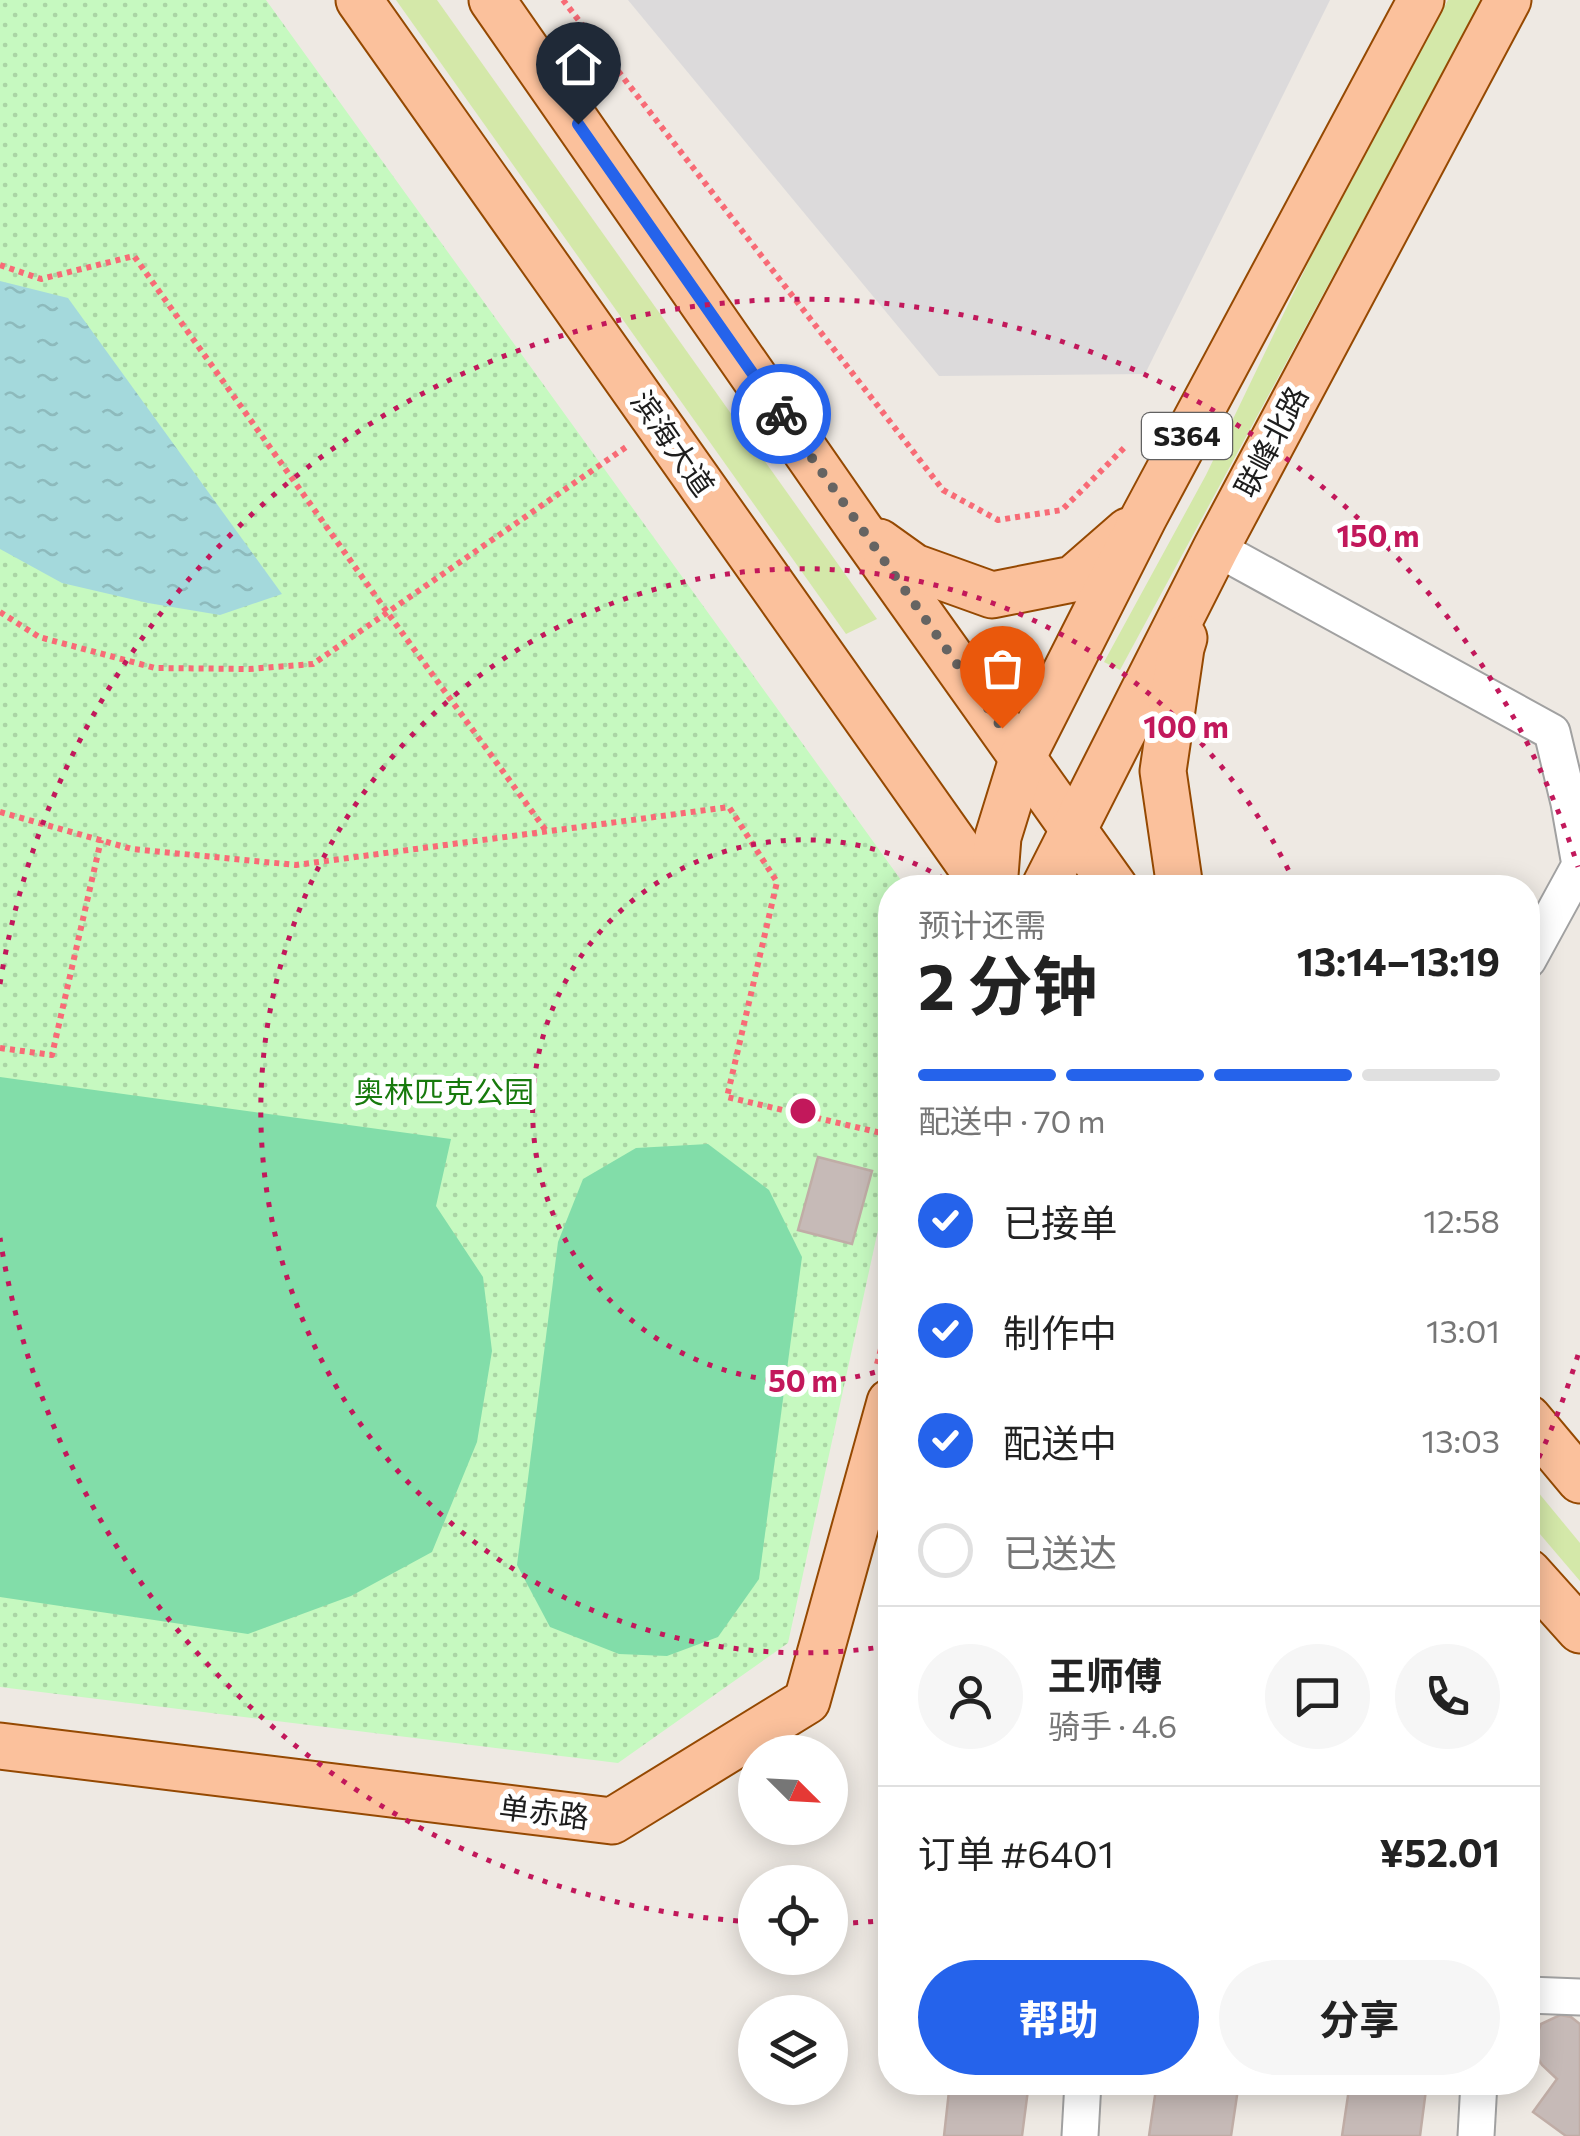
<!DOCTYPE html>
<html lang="zh">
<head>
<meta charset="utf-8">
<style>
  body { margin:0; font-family:Commissioner,"Noto Sans SC",sans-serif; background:#f6f6f6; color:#222; height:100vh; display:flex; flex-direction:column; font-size:38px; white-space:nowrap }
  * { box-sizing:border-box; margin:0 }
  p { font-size:32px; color:#767676 }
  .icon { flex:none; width:55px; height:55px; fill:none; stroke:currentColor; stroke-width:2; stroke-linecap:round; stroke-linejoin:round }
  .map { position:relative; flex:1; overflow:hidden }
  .side { position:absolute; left:878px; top:875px; width:662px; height:1220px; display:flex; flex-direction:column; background:#fff; border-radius:40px; box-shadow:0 5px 25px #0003 }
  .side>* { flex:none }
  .needle { width:65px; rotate:114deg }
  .controls { position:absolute; left:738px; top:1735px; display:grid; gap:20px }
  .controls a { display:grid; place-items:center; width:110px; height:110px; border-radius:50%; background:#fff; box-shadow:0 5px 25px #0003; font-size:50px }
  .pin { position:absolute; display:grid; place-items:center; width:85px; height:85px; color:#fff; margin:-102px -42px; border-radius:50% 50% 50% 0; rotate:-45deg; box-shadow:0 0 10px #0007 }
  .pin .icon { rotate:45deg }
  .courier { position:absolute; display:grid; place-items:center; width:100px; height:100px; margin:-50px; border:8px solid #2563eb; border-radius:50%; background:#fff; color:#222; box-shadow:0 2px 12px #0007 }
  .head em { font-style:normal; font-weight:700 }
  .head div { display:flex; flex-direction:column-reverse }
  .head { display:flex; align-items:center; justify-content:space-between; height:170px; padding:0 40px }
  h1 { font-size:65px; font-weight:700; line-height:75px }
  .bar { display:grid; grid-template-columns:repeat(4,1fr); gap:15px 10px; align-content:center; height:120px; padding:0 40px }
  .bar i { height:12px; border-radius:8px; background:#e0e0e0 }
  .bar .selected { background:#2563eb }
  .bar p { grid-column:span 4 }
  .line { display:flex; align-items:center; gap:25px; padding:0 40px; border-top:2px solid #e0e0e0 }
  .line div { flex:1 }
  .round { display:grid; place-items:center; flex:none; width:105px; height:105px; border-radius:52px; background:#f6f6f6 }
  ol { padding:0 40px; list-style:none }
  li { display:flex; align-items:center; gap:30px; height:110px }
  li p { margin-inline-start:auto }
  li .icon { padding:10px; border-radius:50%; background:#2563eb; color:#fff; stroke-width:4 }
  li:last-child { color:#767676 }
  li i { width:55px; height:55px; border:5px solid #e0e0e0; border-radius:50% }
  .cta { display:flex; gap:20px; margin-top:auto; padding:20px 40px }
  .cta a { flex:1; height:115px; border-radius:60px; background:#2563eb; color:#fff; font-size:40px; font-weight:700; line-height:115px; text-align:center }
  .cta a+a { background:#f6f6f6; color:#222 }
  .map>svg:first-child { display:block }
</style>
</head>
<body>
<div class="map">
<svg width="1580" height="2136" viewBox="0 0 1580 2136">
  <defs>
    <pattern id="park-dots" width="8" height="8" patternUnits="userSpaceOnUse" patternTransform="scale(2.5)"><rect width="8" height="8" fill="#c6f9c0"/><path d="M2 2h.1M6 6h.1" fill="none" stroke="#aad5a5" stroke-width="1.8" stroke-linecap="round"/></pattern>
    <pattern id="water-ripples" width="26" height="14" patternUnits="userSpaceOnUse" patternTransform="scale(2.5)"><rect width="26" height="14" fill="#a4d9dc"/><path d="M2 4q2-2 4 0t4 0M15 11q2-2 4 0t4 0" fill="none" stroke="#8dbabc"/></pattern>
  </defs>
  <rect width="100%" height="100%" fill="#eee9e3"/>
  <polygon fill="#dcdadb" points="628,0 1330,0 1145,374 939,376"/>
  <g fill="#d4e8a9">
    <polygon points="396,0 437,0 877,619 846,634"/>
    <polygon points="1448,0 1482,0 1120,670 1104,662 1206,475 1311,257"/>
    <polygon points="1528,1480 1580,1543 1580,1581 1528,1520"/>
  </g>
  <polygon fill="url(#park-dots)" points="0,0 266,0 906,887 890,888 890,1175 788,1643 618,1763 0,1687"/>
  <g fill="#82dda9">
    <polygon points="0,1077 451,1139 436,1206 483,1277 492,1351 477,1442 432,1552 351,1596 248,1634 0,1597"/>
    <polygon points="708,1144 769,1190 802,1257 759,1579 718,1637 667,1656 619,1654 550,1627 517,1565 558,1242 583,1179 636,1148"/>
  </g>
  <polygon fill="url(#water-ripples)" points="0,281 68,298 282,594 220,615 148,603 62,583 0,549"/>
  <g fill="#c6bab7" stroke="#c0ada6" stroke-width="2.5">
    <polygon points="818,1157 872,1171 852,1244 798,1230"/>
    <polygon points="1560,2015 1571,2017 1580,2024 1580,2136 1566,2136 1533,2112 1557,2079 1542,2065 1532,2049 1541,2024"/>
    <polygon points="950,2082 1029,2082 1022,2136 944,2136"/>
    <polygon points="1157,2082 1239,2082 1231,2136 1149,2136"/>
    <polygon points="1350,2082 1427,2082 1420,2136 1342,2136"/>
  </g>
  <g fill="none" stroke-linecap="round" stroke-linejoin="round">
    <g stroke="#a1a1a1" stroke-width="39">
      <g id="minor">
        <polyline points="1216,548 1552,732 1569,803 1580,865 1528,960"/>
        <polyline points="1528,1995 1580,1997"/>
        <polyline points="1080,2136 1083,2082"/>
        <polyline points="1476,2136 1479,2082"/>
      </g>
    </g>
    <g stroke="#954902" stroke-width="49">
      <g id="major">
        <polyline points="359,0 986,888"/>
        <polyline points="492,0 859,528 1115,888"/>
        <polyline points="879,542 914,567 992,595 1073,579 1128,531"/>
        <polyline points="994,888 998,837 1023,756 1144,517 1421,0"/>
        <polyline points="1044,888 1216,548 1508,0"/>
        <polyline points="1180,888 1163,771 1181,648 1184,638"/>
        <polyline points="1528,1418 1580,1480"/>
        <polyline points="1528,1572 1580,1630"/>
        <polyline points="0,1746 612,1821 807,1701 890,1402"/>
      </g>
    </g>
    <g stroke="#f86b76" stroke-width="6" stroke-dasharray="5 5" stroke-linecap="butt">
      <polyline points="563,0 943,490 998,520 1062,510 1127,445"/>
      <polyline points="0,265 41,279 134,256 387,612 547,832"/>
      <polyline points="0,612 39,637 155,668 249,669 313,664 629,445"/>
      <polyline points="0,812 132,849 296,865 729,807 777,882 727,1097 890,1135"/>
      <polyline points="0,1048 52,1055 101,840"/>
      <polyline points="877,1364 890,1315"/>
    </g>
    <use href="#minor" stroke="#fff" stroke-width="35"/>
    <use href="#major" stroke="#fbc19c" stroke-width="45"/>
  </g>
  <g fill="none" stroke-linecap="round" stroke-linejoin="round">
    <polyline stroke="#666462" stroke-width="10" stroke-dasharray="0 18" points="781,414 1002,728"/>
    <polyline stroke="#2563eb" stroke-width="12" points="578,124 781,414"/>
  </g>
  <g fill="none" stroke="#c2185b" stroke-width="5" stroke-dasharray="5 10">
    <path d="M889 1368A271 271 0 1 1 955 886"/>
    <path d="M888 1646A542 542 0 1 1 1296 886"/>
    <path d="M1578 1355A813 813 0 0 1 1531 1474M888 1920A813 813 0 0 1 831 1924M753 1922A813 813 0 0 1 0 1238M0 984A813 813 0 0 1 1578 867"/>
  </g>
  <g text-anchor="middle" stroke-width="10" stroke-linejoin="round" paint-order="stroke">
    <rect fill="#fff" stroke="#616161" stroke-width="2.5" x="1142" y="413" width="90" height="46" rx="8"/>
    <g font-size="28" font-weight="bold" fill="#1d1d1d">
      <text x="1187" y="446">S364</text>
    </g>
    <g font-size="30" fill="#1d1d1d" stroke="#fff">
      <text transform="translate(1272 442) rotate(-62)" y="10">联峰北路</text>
      <text transform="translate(672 444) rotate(55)" y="10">滨海大道</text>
      <text transform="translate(544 1813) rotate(7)" y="10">单赤路</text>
    </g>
    <g font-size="30" fill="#177a0d" stroke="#fff">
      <text x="444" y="1103">奥林匹克公园</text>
    </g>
  </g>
  <circle cx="803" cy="1111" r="15" fill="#c2185b" stroke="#fff" stroke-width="5"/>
  <g font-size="30" text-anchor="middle" font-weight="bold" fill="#c2185b" stroke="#fff" stroke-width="10" stroke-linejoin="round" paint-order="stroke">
    <text x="1378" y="547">150 m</text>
    <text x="1186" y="738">100 m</text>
    <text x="803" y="1392">50 m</text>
  </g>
</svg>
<div class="controls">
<a><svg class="needle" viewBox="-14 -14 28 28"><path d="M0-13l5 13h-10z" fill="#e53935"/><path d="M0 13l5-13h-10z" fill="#767676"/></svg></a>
<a><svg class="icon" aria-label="locate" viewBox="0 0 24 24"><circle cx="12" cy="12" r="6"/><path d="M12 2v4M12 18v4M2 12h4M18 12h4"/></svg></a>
<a><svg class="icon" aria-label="layers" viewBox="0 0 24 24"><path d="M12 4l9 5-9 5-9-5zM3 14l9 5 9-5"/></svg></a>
</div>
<div class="pin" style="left:1002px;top:728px;background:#ea580c"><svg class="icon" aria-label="bag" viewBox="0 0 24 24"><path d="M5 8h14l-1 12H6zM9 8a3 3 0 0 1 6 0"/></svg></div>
<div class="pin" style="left:578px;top:124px;background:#1f2937"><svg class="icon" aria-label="home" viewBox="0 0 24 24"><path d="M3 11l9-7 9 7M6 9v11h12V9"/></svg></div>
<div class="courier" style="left:781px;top:414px"><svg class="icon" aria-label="bike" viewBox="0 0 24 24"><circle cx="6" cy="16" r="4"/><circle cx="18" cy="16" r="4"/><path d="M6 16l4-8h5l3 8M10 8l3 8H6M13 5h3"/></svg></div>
<section class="side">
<div class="head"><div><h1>2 分钟</h1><p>预计还需</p></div><em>13:14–13:19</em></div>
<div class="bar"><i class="selected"></i><i class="selected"></i><i class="selected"></i><i></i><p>配送中 · 70 m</p></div>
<ol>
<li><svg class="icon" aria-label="check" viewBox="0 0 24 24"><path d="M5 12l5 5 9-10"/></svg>已接单<p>12:58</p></li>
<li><svg class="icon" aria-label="check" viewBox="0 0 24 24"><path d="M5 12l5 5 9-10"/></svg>制作中<p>13:01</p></li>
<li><svg class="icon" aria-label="check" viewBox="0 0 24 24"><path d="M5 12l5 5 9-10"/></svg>配送中<p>13:03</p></li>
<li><i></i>已送达</li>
</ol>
<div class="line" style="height:180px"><a class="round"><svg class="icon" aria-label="person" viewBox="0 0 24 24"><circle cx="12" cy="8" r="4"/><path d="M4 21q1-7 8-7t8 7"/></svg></a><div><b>王师傅</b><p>骑手 · 4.6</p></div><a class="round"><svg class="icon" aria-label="chat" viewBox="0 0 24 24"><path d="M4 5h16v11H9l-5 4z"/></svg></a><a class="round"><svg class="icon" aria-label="phone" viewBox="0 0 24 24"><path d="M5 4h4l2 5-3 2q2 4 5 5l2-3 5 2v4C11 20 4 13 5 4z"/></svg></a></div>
<div class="line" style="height:130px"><div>订单 #6401</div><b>¥52.01</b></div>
<div class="cta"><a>帮助</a><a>分享</a></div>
</section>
</div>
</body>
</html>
